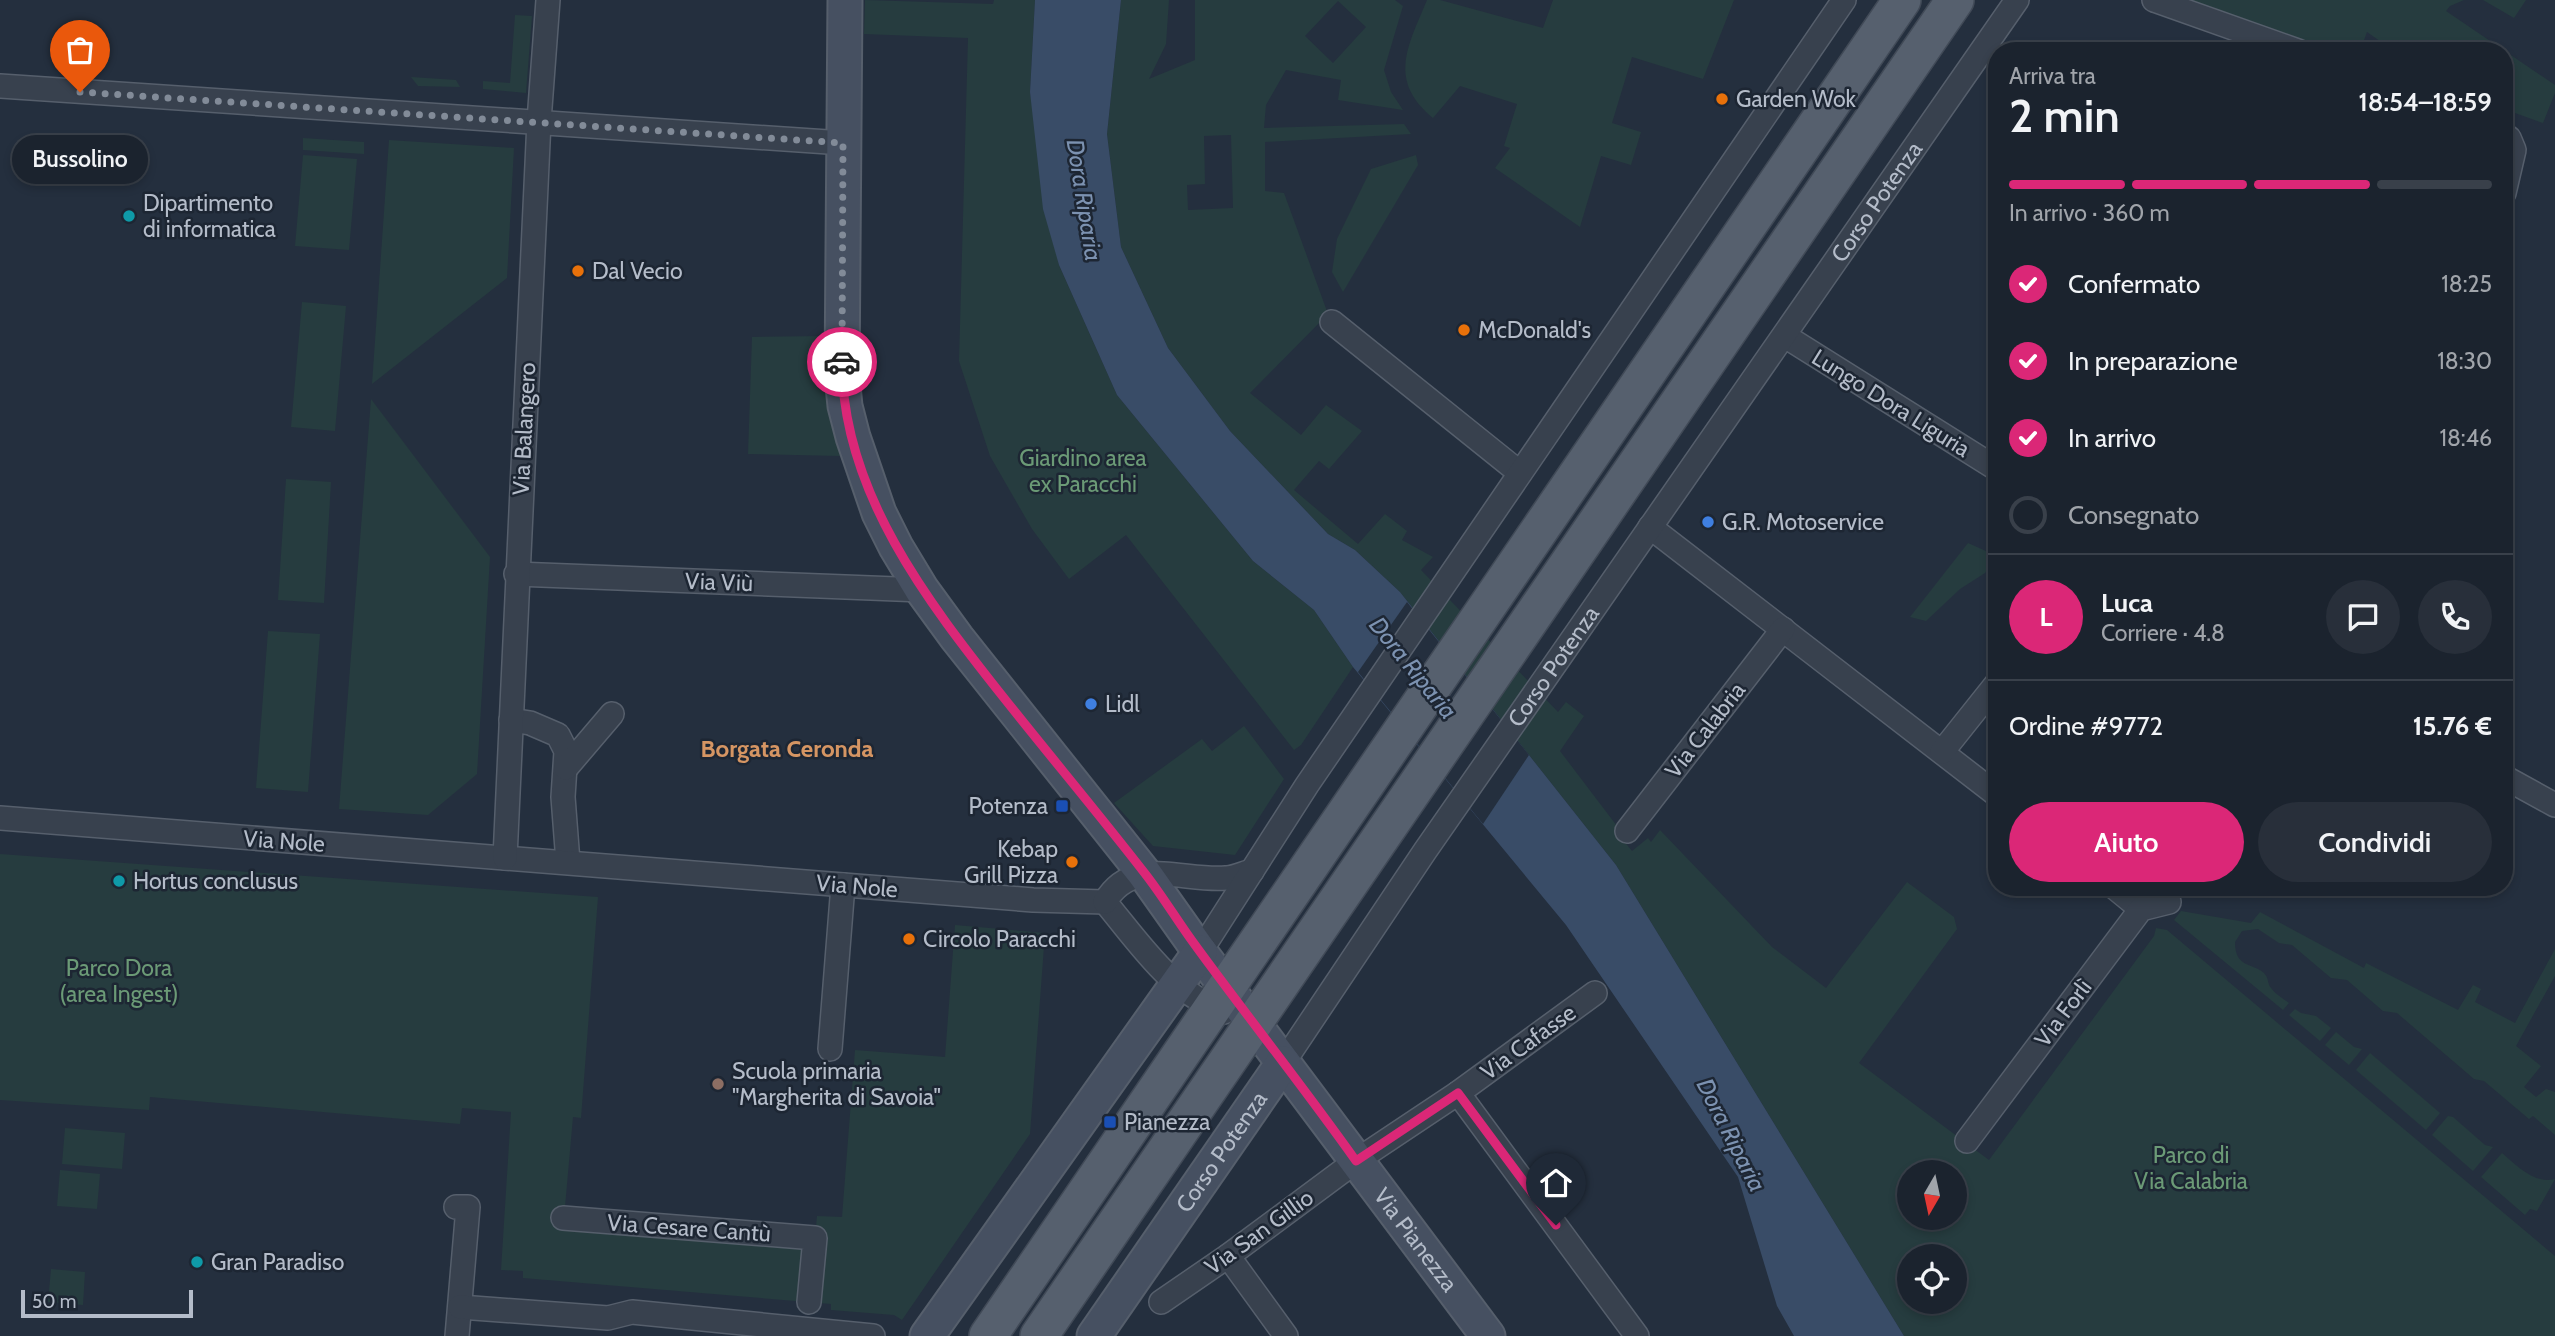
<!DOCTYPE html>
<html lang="it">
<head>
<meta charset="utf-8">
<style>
  body { margin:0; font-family:Cabin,sans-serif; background:#282f3a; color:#f1f3f6; height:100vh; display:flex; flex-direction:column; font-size:26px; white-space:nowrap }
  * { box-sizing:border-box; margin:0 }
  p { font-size:23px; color:#a0a4aa }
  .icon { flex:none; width:38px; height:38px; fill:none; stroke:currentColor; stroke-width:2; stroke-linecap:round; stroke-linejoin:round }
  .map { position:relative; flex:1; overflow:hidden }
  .sheet { position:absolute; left:1988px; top:42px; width:525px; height:854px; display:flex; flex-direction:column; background:#1b232e; border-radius:28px; box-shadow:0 4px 10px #0003,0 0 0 2px #39404a }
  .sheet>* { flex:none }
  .needle { width:46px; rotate:189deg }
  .tools { position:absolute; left:1897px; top:1160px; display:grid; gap:14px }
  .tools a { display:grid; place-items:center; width:70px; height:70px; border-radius:50%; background:#1b232e; box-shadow:0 4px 10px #0003,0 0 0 2px #39404a; font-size:35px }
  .scale { position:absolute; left:21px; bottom:18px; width:172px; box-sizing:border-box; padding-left:7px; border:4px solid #b4bcc9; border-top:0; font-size:19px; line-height:24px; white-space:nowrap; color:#b4bcc9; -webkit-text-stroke:5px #1d2633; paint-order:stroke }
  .pin { position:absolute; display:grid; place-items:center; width:60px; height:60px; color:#fff; margin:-72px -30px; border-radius:50% 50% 50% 0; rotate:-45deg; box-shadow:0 0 7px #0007 }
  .pin .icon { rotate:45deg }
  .courier { position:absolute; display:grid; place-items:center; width:70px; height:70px; margin:-35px; border:5px solid #db2777; border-radius:50%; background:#fff; color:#222; box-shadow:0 2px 9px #0007 }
  .bubble { position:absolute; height:49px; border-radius:24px; background:#1b232e; box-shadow:0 4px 10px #0003,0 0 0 2px #39404a; font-size:23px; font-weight:600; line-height:49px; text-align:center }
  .overview em { font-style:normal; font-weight:600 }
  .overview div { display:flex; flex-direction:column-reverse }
  .overview { display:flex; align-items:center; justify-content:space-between; height:119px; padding:0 21px }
  h1 { font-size:46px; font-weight:600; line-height:52px }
  .bar { display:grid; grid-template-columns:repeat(4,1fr); gap:10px 7px; align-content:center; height:84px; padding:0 21px }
  .bar i { height:9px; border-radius:5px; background:#39404a }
  .bar .on { background:#db2777 }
  .bar p { grid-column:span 4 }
  .line { display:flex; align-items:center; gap:18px; padding:0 21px; border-top:2px solid #39404a }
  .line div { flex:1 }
  .round { display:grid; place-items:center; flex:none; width:74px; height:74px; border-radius:37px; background:#282f3a }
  ol { padding:0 21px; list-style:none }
  li { display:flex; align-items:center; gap:21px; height:77px }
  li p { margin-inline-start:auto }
  li .icon { padding:7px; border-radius:50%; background:#db2777; color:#fff; stroke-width:4 }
  li:last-child { color:#a0a4aa }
  li i { width:38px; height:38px; border:4px solid #39404a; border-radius:50% }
  .primary-button { display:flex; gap:14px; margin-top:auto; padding:14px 21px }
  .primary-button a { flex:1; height:80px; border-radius:42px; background:#db2777; color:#fff; font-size:28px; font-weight:600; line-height:80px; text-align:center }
  .primary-button a+a { background:#282f3a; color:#f1f3f6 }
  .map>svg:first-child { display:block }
</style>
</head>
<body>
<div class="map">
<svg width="2555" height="1336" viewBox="0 0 2555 1336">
  <rect width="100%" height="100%" fill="#242f3e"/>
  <g fill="#263c3f" fill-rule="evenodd">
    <polygon points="865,0 993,4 994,0 1035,0 1030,92 1059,265 1117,395 1253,561 1314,610 1353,667 1301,745 1294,750 1126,535 1069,579 1032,529 990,456 959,361 968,38 864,34"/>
    <path d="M1121 0H1169L1166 44 1149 79 1195 60V0H1395L1403 6 1384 70 1391 92 1403 110 1338 100 1341 80 1286 70 1266 105 1264 128 1404 124 1411 134 1265 142V191L1284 193 1328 314 1250 393 1301 435 1326 405 1362 431 1329 469 1319 461 1294 490 1358 544 1385 514 1407 531 1402 540 1433 557 1421 570 1558 712 1566 702 1584 716 1560 751 1620 830 1623 840 1632 851 1648 838 1651 842 1660 830 1772 947 1826 988 1907 882 1954 917 1957 929 1859 1063 1989 1160 2154 936 2156 928 2167 930 2555 1256V1336H1904L1616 865 1400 592 1355 550 1328 534 1230 431 1168 348 1121 247 1107 134ZM1338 1 1366 27 1333 63 1305 36ZM1231 135 1233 208 1188 210 1187 185 1205 184 1204 136ZM1909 1172H1955V1218H1909ZM1909 1256H1955V1302H1909Z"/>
    <path d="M1427 0H1440L1543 28 1553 0H1734L1703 79 1632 57 1612 123 1641 132 1631 165 1601 156 1580 227 1495 168 1510 148 1504 146 1517 104 1460 86 1433 118C1387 80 1408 46 1427 0Z"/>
    <polygon points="2190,0 2464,0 2450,6 2446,11 2555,85 2555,93 2543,123 2504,109 2504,51 2394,51 2367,32 2360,51 2335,51"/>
    <polygon points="2483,0 2526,0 2514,18"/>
    <polygon points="515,15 532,16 526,93 483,89 483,81 510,83"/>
    <polygon points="411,77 456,80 460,87 418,86"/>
    <polygon points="303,138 364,142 364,154 303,150"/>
    <polygon points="389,140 514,148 507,278 372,384"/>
    <polygon points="303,155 357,159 349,250 295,246"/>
    <polygon points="1416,155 1418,165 1343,292 1332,272 1337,239 1371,169"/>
    <polygon points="302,302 346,306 335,431 291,427"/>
    <polygon points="827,336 840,456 748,454 752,337"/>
    <polygon points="371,399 490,557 477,774 428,815 339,809"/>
    <polygon points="286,479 331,482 324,603 278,600"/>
    <polygon points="1968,543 1997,556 1997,558 1985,573 1960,589 1926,621 1910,617"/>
    <polygon points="268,631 320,634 308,792 256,788"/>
    <polygon points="1244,726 1284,779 1235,855 1153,846 1114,803 1202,739 1212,751"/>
    <polygon points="0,854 598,897 581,1118 573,1117 564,1218 815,1237 817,1216 842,1217 855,1050 945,1057 955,925 1045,933 1030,1134 902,1320 894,1315 831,1310 831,1304 523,1278 523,1271 501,1270 511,1112 462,1108 460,1124 150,1097 149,1110 0,1100"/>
    <path d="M2181 911 2251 923 2260 912 2364 968 2366 963 2458 1010 2473 985 2481 989 2475 1002 2515 1023 2555 949V976L2516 1046 2541 1066 2524 1087 2536 1097 2546 1089 2555 1092V1135L2533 1116 2529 1119 2484 1081 2474 1079 2397 1013 2383 1011 2347 980 2331 978 2292 945 2279 943 2258 929 2242 931 2235 942C2235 968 2251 962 2264 973 2269 978 2267 983 2271 988 2275 994 2284 999 2289 1003L2283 1010 2174 920Z"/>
    <polygon points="2295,1009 2301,1013 2316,1016 2331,1028 2320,1041 2289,1015"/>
    <polygon points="2336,1032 2354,1047 2362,1049 2349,1065 2325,1045"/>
    <polygon points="2370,1053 2440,1113 2426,1130 2356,1070"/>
    <polygon points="2448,1116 2453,1117 2485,1145 2493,1147 2473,1171 2432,1135"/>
    <polygon points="65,1128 125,1133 122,1169 62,1164"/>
    <path d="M2502 1153C2516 1165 2535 1185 2555 1179L2537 1211 2530 1209 2525 1215 2481 1177Z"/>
    <polygon points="60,1170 100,1174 97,1209 57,1206"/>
    <polygon points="51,1269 85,1272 83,1305 48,1302"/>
  </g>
  <polygon fill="#394c67" points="1035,0 1121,0 1107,134 1121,247 1168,348 1230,431 1328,534 1355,550 1400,592 1616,865 1904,1336 1794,1336 1777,1306 1738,1177 1566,925 1353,667 1314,610 1253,561 1117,395 1059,265 1043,209 1030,92"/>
  <polygon fill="#242f3e" points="1407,602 1529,755 1483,824 1358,672"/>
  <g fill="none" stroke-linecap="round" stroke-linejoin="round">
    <g stroke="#565f6c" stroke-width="26">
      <g id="street">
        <polyline points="2154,0 2298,51"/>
        <polyline points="0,86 843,143"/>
        <polyline points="2504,135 2509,138 2514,150 2504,193"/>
        <polyline points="1332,322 1520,473"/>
        <polyline points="1785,336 1997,469"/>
        <polyline points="1650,527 1997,795"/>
        <polyline points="516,574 922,590"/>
        <polyline points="511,720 530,723 558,735 566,751 563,797 568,862"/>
        <polyline points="1942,752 1997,683"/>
        <polyline points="566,768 612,714"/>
        <polyline points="2504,777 2555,805"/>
        <polyline points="0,818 1033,900 1105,902"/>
        <polyline points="1627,831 1783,629"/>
        <polyline points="505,858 539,121 548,0"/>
        <polyline points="2114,887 2141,909"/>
        <path d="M1105 902C1140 944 1171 992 1224 1012"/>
        <path d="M1105 902C1132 855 1184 882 1226 878 1234 878 1244 873 1252 871"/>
        <polyline points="1200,952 1307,785 1844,0"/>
        <polyline points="830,1049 843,885"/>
        <path id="s1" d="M1283 1063 1425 851 2017 0"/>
        <polyline points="1458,1093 1637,1336"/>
        <polyline points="1967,1141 2141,909 2169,902"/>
        <polyline points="456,1207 468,1207 457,1336"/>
        <polyline points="563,1218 815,1238 809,1302"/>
        <polyline points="1228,1256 1286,1336"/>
        <polyline points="1161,1302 1228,1256 1356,1161 1458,1093 1595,993"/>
        <polyline points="460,1307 608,1318 632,1312 873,1336"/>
      </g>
    </g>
    <g stroke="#565f6c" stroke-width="37">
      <g id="secondary">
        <path id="s2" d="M845 0 842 376 845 406 853 437 879 513 896 547 922 590 957 638 1144 873 1200 952 1488 1336"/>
        <polyline points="927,1336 1200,952"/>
        <path id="s3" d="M1094 1336 1283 1063"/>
      </g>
    </g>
    <g stroke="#414a57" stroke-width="40">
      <g id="primary">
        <polyline points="988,1336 1902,0"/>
        <polyline points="1039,1336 1955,0"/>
      </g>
    </g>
    <use href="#street" stroke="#38414e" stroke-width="23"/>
    <use href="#secondary" stroke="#465061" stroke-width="33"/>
    <use href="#primary" stroke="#56606e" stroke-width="37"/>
  </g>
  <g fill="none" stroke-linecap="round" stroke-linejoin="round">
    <polyline stroke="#828b98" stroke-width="7" stroke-dasharray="0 12.6" points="80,92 843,143 842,362"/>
    <path stroke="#db2777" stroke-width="9" d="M842 362C842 492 928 602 1004 698 1050 756 1098 813 1143 871 1163 896 1179 924 1198 949 1250 1020 1305 1089 1356 1161L1458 1093 1556 1225"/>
  </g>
  <g fill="#e8710a" stroke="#1d2633" stroke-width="2.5">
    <circle cx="1722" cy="99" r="7"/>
    <circle cx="578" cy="271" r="7"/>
    <circle cx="1464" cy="330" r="7"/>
    <circle cx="1072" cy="862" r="7"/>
    <circle cx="909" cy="939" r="7"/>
  </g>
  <g fill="#0f9aa8" stroke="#1d2633" stroke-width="2.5">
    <circle cx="129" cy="216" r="7"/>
    <circle cx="119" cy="881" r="7"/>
    <circle cx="197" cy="1262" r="7"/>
  </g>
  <g fill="#3f7fe0" stroke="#1d2633" stroke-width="2.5">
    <circle cx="1708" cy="522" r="7"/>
    <circle cx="1091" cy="704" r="7"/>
  </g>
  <g fill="#1a4fb4" stroke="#1d2633" stroke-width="2.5">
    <rect x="1055" y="799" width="14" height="14" rx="3.5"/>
    <rect x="1103" y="1115" width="14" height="14" rx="3.5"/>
  </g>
  <circle fill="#8d6e63" stroke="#1d2633" stroke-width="2.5" cx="718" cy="1084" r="7"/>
  <g text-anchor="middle" stroke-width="5" stroke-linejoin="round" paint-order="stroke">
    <g font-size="23" fill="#b4bcc9" stroke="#1d2633" text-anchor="start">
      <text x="1736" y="107">Garden Wok</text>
      <text x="143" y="211">Dipartimento<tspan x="143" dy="26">di informatica</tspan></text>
      <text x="592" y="279">Dal Vecio</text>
      <text x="1478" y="338">McDonald's</text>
      <text x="1722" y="530">G.R. Motoservice</text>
      <text x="1105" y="712">Lidl</text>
      <text x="1048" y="814" text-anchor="end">Potenza</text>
      <text x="1058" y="857" text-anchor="end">Kebap<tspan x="1058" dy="26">Grill Pizza</tspan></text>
      <text x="133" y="889">Hortus conclusus</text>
      <text x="923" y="947">Circolo Paracchi</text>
      <text x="732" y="1079">Scuola primaria<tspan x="732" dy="26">"Margherita di Savoia"</tspan></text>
      <text x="1124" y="1130">Pianezza</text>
      <text x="211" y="1270">Gran Paradiso</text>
    </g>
    <g font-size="23" fill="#b4bcc9" stroke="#1d2633">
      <text dy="8" stroke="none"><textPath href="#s1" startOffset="1046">Corso Potenza</textPath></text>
      <text transform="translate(1891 403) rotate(32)" y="8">Lungo Dora Liguria</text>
      <text transform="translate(524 429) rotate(-87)" y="8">Via Balangero</text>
      <text transform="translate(719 582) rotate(2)" y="8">Via Viù</text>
      <text dy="8" stroke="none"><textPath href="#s1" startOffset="480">Corso Potenza</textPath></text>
      <text transform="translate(1705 730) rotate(-52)" y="8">Via Calabria</text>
      <text transform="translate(284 841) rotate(4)" y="8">Via Nole</text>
      <text transform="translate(857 886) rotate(5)" y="8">Via Nole</text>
      <text transform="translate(2063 1013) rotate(-53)" y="8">Via Forlì</text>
      <text transform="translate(1528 1042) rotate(-36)" y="8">Via Cafasse</text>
      <text dy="8" stroke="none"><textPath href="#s3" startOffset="224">Corso Potenza</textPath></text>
      <text transform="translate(689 1228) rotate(4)" y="8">Via Cesare Cantù</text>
      <text transform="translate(1259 1232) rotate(-36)" y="8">Via San Gillio</text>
      <text dy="8" stroke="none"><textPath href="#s2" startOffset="1423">Via Pianezza</textPath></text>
    </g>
    <g font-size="23" fill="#6b9a76" stroke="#1d2633">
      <text x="1083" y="466">Giardino area<tspan x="1083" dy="26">ex Paracchi</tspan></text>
      <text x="119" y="976">Parco Dora<tspan x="119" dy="26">(area Ingest)</tspan></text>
      <text x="2191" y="1163">Parco di<tspan x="2191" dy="26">Via Calabria</tspan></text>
    </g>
    <g font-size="24" font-style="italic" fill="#7c92b1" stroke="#1d2633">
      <text transform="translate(1084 200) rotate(81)" y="8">Dora Riparia</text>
      <text transform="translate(1413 668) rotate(51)" y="8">Dora Riparia</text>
      <text transform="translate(1731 1135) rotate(63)" y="8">Dora Riparia</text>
    </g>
    <g font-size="24" font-weight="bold" fill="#d59563" stroke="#1d2633">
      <text x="787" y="757">Borgata Ceronda</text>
    </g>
  </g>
</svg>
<div class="tools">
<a><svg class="needle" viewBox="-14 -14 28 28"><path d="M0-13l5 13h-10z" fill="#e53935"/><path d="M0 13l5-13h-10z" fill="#a0a4aa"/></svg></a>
<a><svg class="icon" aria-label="locate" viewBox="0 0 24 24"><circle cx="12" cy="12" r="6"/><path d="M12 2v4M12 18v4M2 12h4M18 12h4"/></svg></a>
</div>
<div class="scale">50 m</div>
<div class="pin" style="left:80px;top:92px;background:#ea580c"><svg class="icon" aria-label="bag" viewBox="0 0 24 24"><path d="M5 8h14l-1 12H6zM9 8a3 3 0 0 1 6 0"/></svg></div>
<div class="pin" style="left:1556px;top:1225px;background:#1f2937"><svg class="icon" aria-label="home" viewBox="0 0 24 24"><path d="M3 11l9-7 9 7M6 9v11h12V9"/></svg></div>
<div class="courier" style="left:842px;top:362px"><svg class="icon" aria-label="car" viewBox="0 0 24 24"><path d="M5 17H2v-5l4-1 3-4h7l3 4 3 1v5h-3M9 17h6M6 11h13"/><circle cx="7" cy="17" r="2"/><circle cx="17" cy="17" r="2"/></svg></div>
<div class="bubble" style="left:12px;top:135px;width:136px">Bussolino</div>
<section class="sheet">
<div class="overview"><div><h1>2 min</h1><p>Arriva tra</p></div><em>18:54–18:59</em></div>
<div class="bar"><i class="on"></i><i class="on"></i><i class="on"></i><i></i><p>In arrivo · 360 m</p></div>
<ol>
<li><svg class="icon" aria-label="check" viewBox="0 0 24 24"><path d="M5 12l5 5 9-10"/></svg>Confermato<p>18:25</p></li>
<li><svg class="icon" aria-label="check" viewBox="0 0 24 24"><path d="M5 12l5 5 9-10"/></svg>In preparazione<p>18:30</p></li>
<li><svg class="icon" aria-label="check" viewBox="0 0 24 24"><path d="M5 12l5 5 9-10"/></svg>In arrivo<p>18:46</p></li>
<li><i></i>Consegnato</li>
</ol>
<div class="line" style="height:126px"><b class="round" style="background:#db2777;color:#fff">L</b><div><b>Luca</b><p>Corriere · 4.8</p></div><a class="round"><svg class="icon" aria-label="chat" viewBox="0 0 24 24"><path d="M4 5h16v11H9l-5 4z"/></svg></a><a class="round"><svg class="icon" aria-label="phone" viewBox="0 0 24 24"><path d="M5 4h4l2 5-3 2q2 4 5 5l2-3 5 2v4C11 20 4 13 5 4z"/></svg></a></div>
<div class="line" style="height:91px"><div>Ordine #9772</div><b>15.76 €</b></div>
<div class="primary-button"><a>Aiuto</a><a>Condividi</a></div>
</section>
</div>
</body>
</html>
